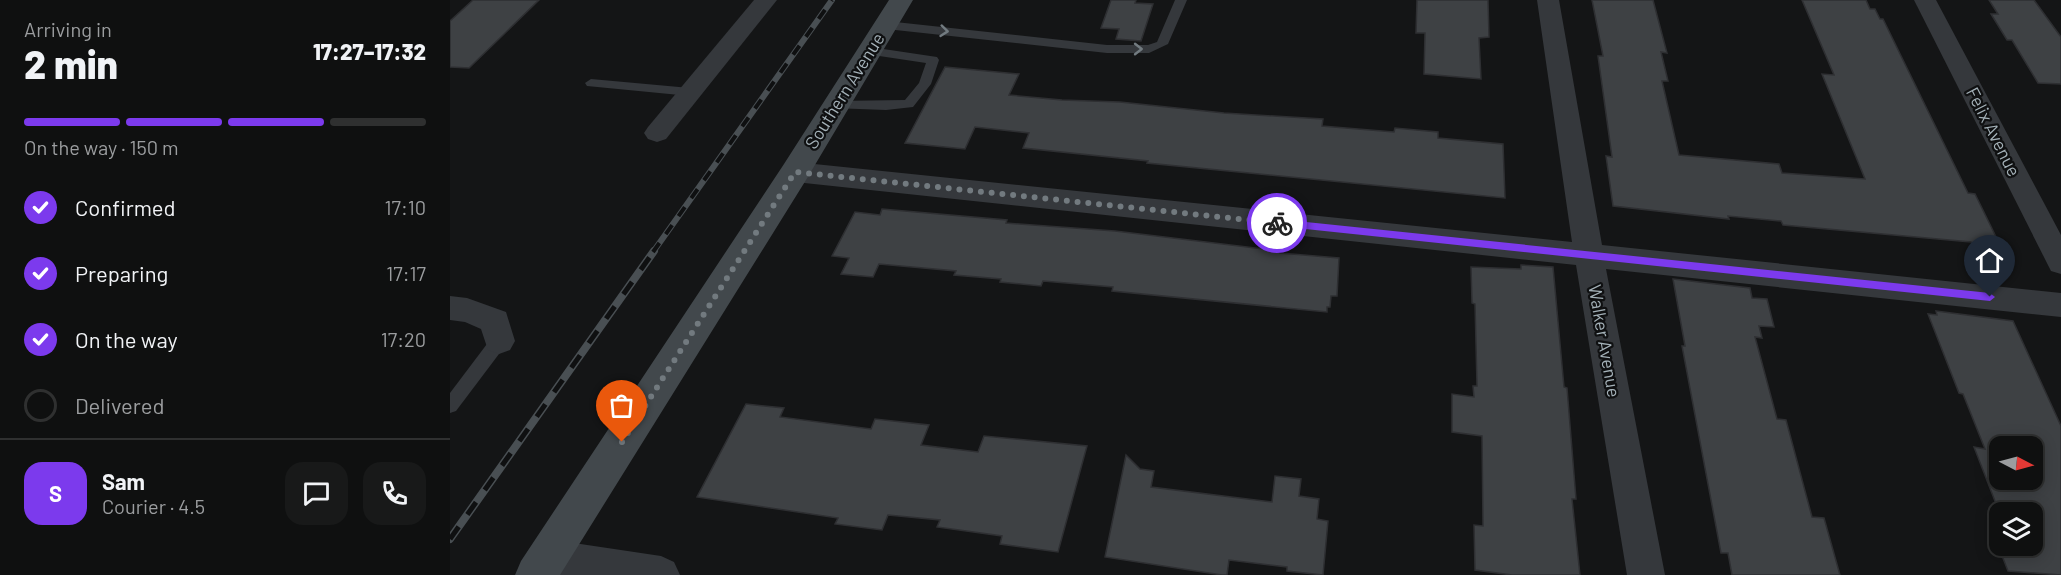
<!DOCTYPE html>
<html lang="en">
<head>
<meta charset="utf-8">
<style>
  body { margin:0; font-family:Barlow,sans-serif; background:#181919; color:#f1f3f6; height:100vh; display:flex; flex-direction:column; font-size:22px; white-space:nowrap }
  * { box-sizing:border-box; margin:0 }
  p { font-size:20px; color:#9b9d9f }
  .icon { flex:none; width:33px; height:33px; fill:none; stroke:currentColor; stroke-width:2; stroke-linecap:round; stroke-linejoin:round }
  .map { position:relative; flex:1; overflow:hidden }
  .side { display:flex; flex-direction:column; background:#0f1010; width:450px }
  .side>* { flex:none }
  .needle { width:39px; rotate:96deg }
  .controls { position:absolute; left:1539px; top:436px; display:grid; gap:12px }
  .controls a { display:grid; place-items:center; width:54px; height:54px; border-radius:12px; background:#0f1010; box-shadow:0 3px 15px #0003,0 0 0 2px #2f3030; font-size:30px }
  .pin { position:absolute; display:grid; place-items:center; width:51px; height:51px; color:#fff; margin:-62px -26px; border-radius:50% 50% 50% 0; rotate:-45deg; box-shadow:0 0 6px #0007 }
  .pin .icon { rotate:45deg }
  .courier { position:absolute; display:grid; place-items:center; width:60px; height:60px; margin:-30px; border:4px solid #7c3aed; border-radius:50%; background:#fff; color:#222; box-shadow:0 2px 8px #0007 }
  .headline em { font-style:normal; font-weight:800 }
  .headline div { display:flex; flex-direction:column-reverse }
  .headline { display:flex; align-items:center; justify-content:space-between; height:102px; padding:0 24px }
  h1 { font-size:39px; font-weight:800; line-height:45px }
  .bar { display:grid; grid-template-columns:repeat(4,1fr); gap:9px 6px; align-content:center; height:72px; padding:0 24px }
  .bar i { height:8px; border-radius:4px; background:#2f3030 }
  .bar .selected { background:#7c3aed }
  .bar p { grid-column:span 4 }
  .line { display:flex; align-items:center; gap:15px; padding:0 24px; border-top:2px solid #2f3030 }
  .line div { flex:1 }
  .round { display:grid; place-items:center; flex:none; width:63px; height:63px; border-radius:18px; background:#181919 }
  ol { padding:0 24px; list-style:none }
  li { display:flex; align-items:center; gap:18px; height:66px }
  li p { margin-inline-start:auto }
  li .icon { padding:6px; border-radius:50%; background:#7c3aed; color:#fff; stroke-width:4 }
  li:last-child { color:#9b9d9f }
  li i { width:33px; height:33px; border:3px solid #2f3030; border-radius:50% }
  main { display:flex; flex:1; min-height:0 }
  .map>svg:first-child { display:block }
</style>
</head>
<body>
<main>
<section class="side">
<div class="headline"><div><h1>2 min</h1><p>Arriving in</p></div><em>17:27–17:32</em></div>
<div class="bar"><i class="selected"></i><i class="selected"></i><i class="selected"></i><i></i><p>On the way · 150 m</p></div>
<ol>
<li><svg class="icon" aria-label="check" viewBox="0 0 24 24"><path d="M5 12l5 5 9-10"/></svg>Confirmed<p>17:10</p></li>
<li><svg class="icon" aria-label="check" viewBox="0 0 24 24"><path d="M5 12l5 5 9-10"/></svg>Preparing<p>17:17</p></li>
<li><svg class="icon" aria-label="check" viewBox="0 0 24 24"><path d="M5 12l5 5 9-10"/></svg>On the way<p>17:20</p></li>
<li><i></i>Delivered</li>
</ol>
<div class="line" style="height:108px"><b class="round" style="background:#7c3aed;color:#fff">S</b><div><b>Sam</b><p>Courier · 4.5</p></div><a class="round"><svg class="icon" aria-label="chat" viewBox="0 0 24 24"><path d="M4 5h16v11H9l-5 4z"/></svg></a><a class="round"><svg class="icon" aria-label="phone" viewBox="0 0 24 24"><path d="M5 4h4l2 5-3 2q2 4 5 5l2-3 5 2v4C11 20 4 13 5 4z"/></svg></a></div>
</section>
<div class="map">
<svg width="1611" height="575" viewBox="0 0 1611 575">
  <rect width="100%" height="100%" fill="#141516"/>
  <g fill="#3e4144" stroke="#2e2f32" stroke-width="1.5" fill-rule="evenodd">
    <polygon points="23,0 89,0 19,68 0,67 0,21"/>
    <polygon points="661,0 686,0 685,3 703,4 691,41 666,39 669,29 651,28"/>
    <polygon points="967,0 1038,0 1039,37 1029,38 1031,79 974,74 975,33 966,33"/>
    <polygon points="1142,0 1203,0 1217,53 1211,52 1218,81 1212,81 1229,155 1329,164 1332,173 1415,179 1372,74 1384,75 1352,0 1416,0 1420,9 1425,9 1430,19 1433,19 1518,193 1525,194 1552,249 1523,246 1521,242 1333,225 1331,221 1278,216 1279,219 1163,206 1156,156 1162,157 1148,56 1153,56"/>
    <polygon points="1539,0 1584,0 1611,37 1611,84 1588,83 1562,40 1557,40 1541,14 1548,14"/>
    <polygon points="495,67 569,74 559,95 612,100 670,102 774,113 873,119 872,126 944,132 945,128 988,132 988,138 1053,144 1055,198 697,163 698,161 573,148 579,133 525,127 515,149 455,143"/>
    <polygon points="432,209 557,220 556,223 665,231 830,251 830,253 889,258 887,296 881,296 880,307 877,307 877,312 662,291 663,287 593,281 591,286 550,282 551,279 504,275 506,271 429,264 423,277 391,274 399,258 382,256 405,212 430,215"/>
    <polygon points="1071,265 1103,267 1114,387 1117,388 1126,499 1122,499 1130,575 1062,575 1025,570 1024,525 1033,526 1032,436 1002,432 1002,394 1024,397 1023,386 1027,386 1025,304 1022,303 1021,267 1071,269"/>
    <polygon points="1223,279 1300,288 1302,298 1317,299 1324,327 1309,326 1312,338 1305,337 1327,419 1336,420 1362,517 1374,518 1390,575 1282,575 1278,553 1271,553 1232,346 1235,346"/>
    <path d="M1486 311 1563 321 1611 426V575L1558 571 1542 530 1550 531V546H1582V513L1550 514 1524 447 1535 449 1513 394 1509 393 1478 314 1487 315ZM1550 447H1582V480H1550Z"/>
    <polygon points="296,404 334,408 330,417 421,429 425,419 479,425 471,445 528,452 534,436 637,446 608,552 550,544 552,536 487,527 490,520 438,515 432,530 385,524 388,518 247,497"/>
    <polygon points="676,455 690,469 704,471 701,487 822,502 825,476 851,479 849,496 869,499 867,519 878,521 873,575 837,571 837,567 779,560 777,575 772,575 655,557"/>
  </g>
  <g fill="none" stroke-linecap="round" stroke-linejoin="round">
    <g fill="#35383c" fill-rule="evenodd">
      <polygon points="725,0 737,0 718,44 699,53 657,53 436,29 430,25 436,21 657,45 698,45 707,42"/>
      <polygon points="420,47 487,57 489,60 481,84 463,107 436,110 382,108 380,105 382,102 386,101 455,100 469,83 476,63 416,54 416,48"/>
      <polygon points="141,79 240,88 246,92 240,96 137,86 135,83"/>
      <polygon points="49,334 55,336 57,341 55,346 6,411 0,413 0,393 43,336"/>
    </g>
    <g fill="#35383c" fill-rule="evenodd">
      <polygon points="304,0 327,0 216,139 207,142 198,139 194,133 198,127"/>
      <polygon points="1087,0 1109,0 1152,245 1611,293 1611,317 1156,269 1215,575 1177,575 1126,265 345,182 335,179 331,172 335,165 345,162 1122,242"/>
      <polygon points="1464,0 1486,0 1611,235 1611,274 1601,271"/>
      <polygon points="0,296 17,298 56,312 65,341 60,350 49,354 38,350 31,329 15,322 0,320"/>
      <polygon points="97,539 211,556 224,562 230,575 97,575 84,570 79,557 84,544"/>
    </g>
    <polygon fill="#42484c" fill-rule="evenodd" points="439,0 463,0 356,180 110,575 65,575 71,561 334,164"/>
    <g stroke="#494f53" stroke-width="6">
      <polyline id="rail-far1" points="203,252 382,0"/>
    </g>
    <g stroke="#494f53" stroke-width="8">
      <polyline id="rail" points="0,539 204,251"/>
    </g>
    <use href="#rail-far1" stroke="#0f1011" stroke-width="4" stroke-dasharray="11" stroke-linecap="butt"/>
    <use href="#rail" stroke="#0f1011" stroke-width="5" stroke-dasharray="15" stroke-linecap="butt"/>
  </g>
  <defs><path id="oneway-chevron" d="M-2-3.5L2.5 0L-2 3.5" fill="none" stroke-width="1.6" stroke-linecap="round" stroke-linejoin="round" transform="scale(1.5)"/></defs>
  <g stroke="#727b80">
    <use href="#oneway-chevron" transform="translate(494 31) rotate(6)"/>
    <use href="#oneway-chevron" transform="translate(688 49)"/>
  </g>
  <polygon fill="#7c3aed" points="827,219 1540,293 1545,297 1540,301 827,226 822,223"/>
  <g fill="none" stroke-linecap="round" stroke-linejoin="round">
    <polyline stroke="#727a7f" stroke-width="6" stroke-dasharray="0 10.8" points="172,442 345,172 827,223"/>
  </g>
  <g text-anchor="middle" stroke-width="4.5" stroke-linejoin="round" paint-order="stroke">
    <g font-size="18" fill="#a4b1b8" stroke="#0f1011">
      <text transform="translate(395 91) rotate(-58)" y="6">Southern Avenue</text>
      <text transform="translate(1543 132) rotate(63)" y="6">Felix Avenue</text>
      <text transform="translate(1154 341) rotate(80)" y="6">Walker Avenue</text>
    </g>
  </g>
</svg>
<div class="controls">
<a><svg class="needle" viewBox="-14 -14 28 28"><path d="M0-13l5 13h-10z" fill="#e53935"/><path d="M0 13l5-13h-10z" fill="#9b9d9f"/></svg></a>
<a><svg class="icon" aria-label="layers" viewBox="0 0 24 24"><path d="M12 4l9 5-9 5-9-5zM3 14l9 5 9-5"/></svg></a>
</div>
<div class="pin" style="left:172px;top:442px;background:#ea580c"><svg class="icon" aria-label="bag" viewBox="0 0 24 24"><path d="M5 8h14l-1 12H6zM9 8a3 3 0 0 1 6 0"/></svg></div>
<div class="pin" style="left:1540px;top:297px;background:#1f2937"><svg class="icon" aria-label="home" viewBox="0 0 24 24"><path d="M3 11l9-7 9 7M6 9v11h12V9"/></svg></div>
<div class="courier" style="left:827px;top:223px"><svg class="icon" aria-label="bike" viewBox="0 0 24 24"><circle cx="6" cy="16" r="4"/><circle cx="18" cy="16" r="4"/><path d="M6 16l4-8h5l3 8M10 8l3 8H6M13 5h3"/></svg></div>
</div>
</main>
</body>
</html>
